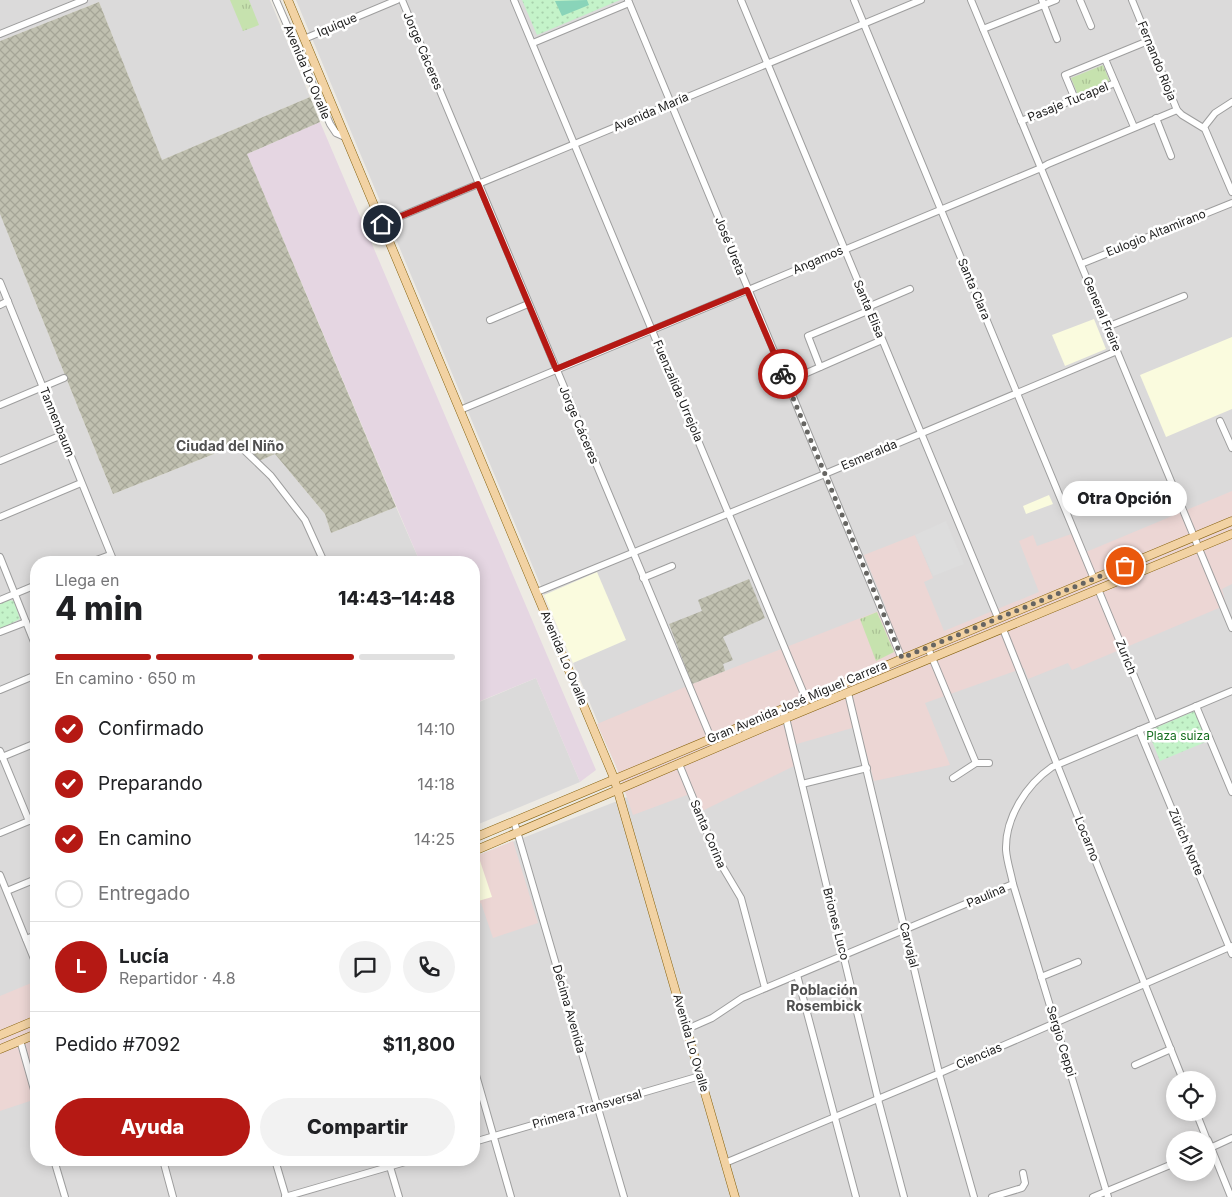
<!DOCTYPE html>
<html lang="es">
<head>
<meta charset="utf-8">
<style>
  body { margin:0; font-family:Inter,sans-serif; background:#f2f2f2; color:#202124; height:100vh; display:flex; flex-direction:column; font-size:19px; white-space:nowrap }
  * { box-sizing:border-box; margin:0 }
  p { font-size:16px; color:#757577 }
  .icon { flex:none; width:28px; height:28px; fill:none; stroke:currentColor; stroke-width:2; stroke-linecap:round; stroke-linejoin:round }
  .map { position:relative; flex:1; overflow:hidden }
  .panel { position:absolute; left:30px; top:556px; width:450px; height:610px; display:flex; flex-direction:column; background:#fff; border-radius:20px; box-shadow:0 2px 12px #0003 }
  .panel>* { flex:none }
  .fabs { position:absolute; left:1166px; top:1071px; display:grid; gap:10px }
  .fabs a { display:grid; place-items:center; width:50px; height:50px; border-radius:50%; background:#fff; box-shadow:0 2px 12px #0003; font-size:25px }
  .pin { position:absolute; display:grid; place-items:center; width:42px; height:42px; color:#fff; margin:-21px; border:2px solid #fff; border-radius:50%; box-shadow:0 1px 5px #0007 }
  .courier { position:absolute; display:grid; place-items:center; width:50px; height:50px; margin:-25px; border:4px solid #b51914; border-radius:50%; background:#fff; color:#222; box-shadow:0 1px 6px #0007 }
  .bubble { position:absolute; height:35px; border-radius:18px; background:#fff; box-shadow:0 2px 12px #0003; font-size:16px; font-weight:800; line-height:35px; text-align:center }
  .headline em { font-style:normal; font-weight:800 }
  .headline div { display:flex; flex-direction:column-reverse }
  .headline { display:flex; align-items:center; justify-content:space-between; height:85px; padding:0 25px }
  h1 { font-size:32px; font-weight:800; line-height:38px }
  .bar { display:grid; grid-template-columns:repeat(4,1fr); gap:8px 5px; align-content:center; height:60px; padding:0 25px }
  .bar i { height:6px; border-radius:4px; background:#e0e0e0 }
  .bar .current { background:#b51914 }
  .bar p { grid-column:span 4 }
  .line { display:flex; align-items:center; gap:12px; padding:0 25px; border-top:1px solid #e0e0e0 }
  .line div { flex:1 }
  .round { display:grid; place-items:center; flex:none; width:52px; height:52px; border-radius:26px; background:#f2f2f2 }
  ol { padding:0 25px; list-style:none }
  li { display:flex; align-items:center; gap:15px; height:55px }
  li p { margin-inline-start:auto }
  li .icon { padding:5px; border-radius:50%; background:#b51914; color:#fff; stroke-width:4 }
  li:last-child { color:#757577 }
  li i { width:28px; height:28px; border:2px solid #e0e0e0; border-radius:50% }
  .action { display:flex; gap:10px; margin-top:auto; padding:10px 25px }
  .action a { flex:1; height:58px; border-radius:30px; background:#b51914; color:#fff; font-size:20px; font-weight:800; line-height:58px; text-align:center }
  .action a+a { background:#f2f2f2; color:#202124 }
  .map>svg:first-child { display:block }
</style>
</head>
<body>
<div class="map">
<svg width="1232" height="1197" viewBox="0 0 1232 1197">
  <defs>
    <pattern id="construction-cross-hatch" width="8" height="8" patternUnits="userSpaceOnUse" patternTransform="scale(1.25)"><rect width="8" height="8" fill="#c0c0b0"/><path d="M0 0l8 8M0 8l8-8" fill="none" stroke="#a5a597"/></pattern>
    <pattern id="grass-tufts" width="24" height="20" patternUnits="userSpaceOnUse" patternTransform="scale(1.25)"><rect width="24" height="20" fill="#c6e2ae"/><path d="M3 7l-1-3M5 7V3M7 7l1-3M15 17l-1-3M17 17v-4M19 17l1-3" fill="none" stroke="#aac195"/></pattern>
    <pattern id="park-dots" width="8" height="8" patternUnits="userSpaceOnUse" patternTransform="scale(1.25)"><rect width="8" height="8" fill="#c4f3c9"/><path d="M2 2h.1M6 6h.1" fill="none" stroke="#a8d0ac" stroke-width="1.8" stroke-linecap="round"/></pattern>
  </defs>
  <rect width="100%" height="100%" fill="#edeae3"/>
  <g fill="#dbdada" fill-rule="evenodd">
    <polygon points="0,0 270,0 310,97 162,160 99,2 0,41"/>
    <polygon points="296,0 1232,0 1232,509 1054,587 617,768"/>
    <polygon points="0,214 113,494 234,446 259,461 275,454 325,514 331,533 396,507 420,562 36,562 36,1011 0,1027"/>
    <path d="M1232 542V1197H0V1056L36 1041V1160H474V857L630 796ZM1175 1080H1208V1112H1175ZM1175 1140H1208V1172H1175Z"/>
    <polygon points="536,678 580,782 474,826 474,691 479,702"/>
  </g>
  <g fill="#ecd6d4">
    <polygon points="1232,491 1232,584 1222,589 1226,605 1072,670 1068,663 1028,679 1024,668 925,703 950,765 874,781 859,726 790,746 794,766 702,811 695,792 633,815 616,766 597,724 692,684 886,608 864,555 915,535 933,578 924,582 944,631 1039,592 1019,541 1033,535 1037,546 1077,532 1086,552"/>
    <polygon points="513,841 538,923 493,938 481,903 474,906 474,857"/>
    <polygon points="36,981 36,1099 0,1111 0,996"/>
  </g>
  <polygon fill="#e5d6e2" points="320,122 596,770 580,782 536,678 478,702 474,691 474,562 420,562 247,154"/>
  <g fill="#fafbde">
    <polygon points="1094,319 1106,349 1065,366 1052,335"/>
    <polygon points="1232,337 1232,409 1166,437 1140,375"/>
    <polygon points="1049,495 1053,504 1026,514 1023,506"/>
    <polygon points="597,572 626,640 573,663 544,595"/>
    <polygon points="478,855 492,897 475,902 474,857"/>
  </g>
  <g fill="url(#construction-cross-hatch)">
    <polygon points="99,2 162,160 310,97 320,122 247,154 396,507 331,533 325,514 275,454 259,461 234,446 113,494 0,214 0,41"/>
    <polygon points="749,579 765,618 723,637 733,660 723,664 725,671 692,684 669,624 702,611 698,600"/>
  </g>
  <g fill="url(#grass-tufts)">
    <polygon points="230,0 249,0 259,25 243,31"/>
    <polygon points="1103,65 1110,82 1078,95 1071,78"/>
    <polygon points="877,612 894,652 876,661 860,619"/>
  </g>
  <g fill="url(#park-dots)">
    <polygon points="522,0 620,0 537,35"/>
    <polygon points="9,600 14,601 20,619 0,629 0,604"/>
    <polygon points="1195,711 1208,741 1160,761 1148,731"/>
  </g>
  <polygon fill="#89d4b9" points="587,0 589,5 562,16 555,1"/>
  <polygon fill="#ddd" points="946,521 964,564 933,576 915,535"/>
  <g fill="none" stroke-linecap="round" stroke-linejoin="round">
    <g stroke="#9e9e9e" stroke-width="8">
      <g id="minor">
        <polyline points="276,0 330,124 336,133 345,137"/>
        <polyline points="402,0 711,738"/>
        <polyline points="514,0 806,699"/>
        <polyline points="628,0 902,659"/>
        <polyline points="741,0 998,618"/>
        <polyline points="854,0 1094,579"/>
        <polyline points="971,0 1232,628"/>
        <polyline points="1042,0 1057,39"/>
        <polyline points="1080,0 1091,26"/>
        <polyline points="1132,0 1177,110 1182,115 1205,129 1232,192"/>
        <polyline points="983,29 1056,0"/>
        <polyline points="0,34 84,0"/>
        <polyline points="304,39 397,0"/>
        <polyline points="533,43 629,3"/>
        <polyline points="1105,59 1134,127"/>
        <polyline points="1075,99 1065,75 1148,41"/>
        <polyline points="1156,118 1171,156"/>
        <polyline points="1021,121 1115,83"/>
        <polyline points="1204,127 1215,113 1232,102"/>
        <polyline points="382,224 921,0"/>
        <polyline points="1081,264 1232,203"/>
        <polyline points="0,282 114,562"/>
        <polyline points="0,305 8,301"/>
        <polyline points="868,307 910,289"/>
        <polyline points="490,320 528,304"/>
        <polyline points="1107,327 1184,296"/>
        <polyline points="820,367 808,336 870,310"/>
        <polyline points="786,382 882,340"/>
        <polyline points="0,405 64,378"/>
        <polyline points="460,410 1041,168 1048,164 1177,110"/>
        <polyline points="1220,421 1232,448"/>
        <polyline points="244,450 271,476 305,520 324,562"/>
        <polyline points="0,461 62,435"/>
        <polyline points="0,517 81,483"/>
        <polyline points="0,557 36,647"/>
        <polyline points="91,562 110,555"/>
        <polyline points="643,578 672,566"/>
        <polyline points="1098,589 1154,724"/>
        <polyline points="537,592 820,476 1117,351"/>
        <polyline points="0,600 36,585"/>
        <polyline points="1003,629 1183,1080"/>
        <polyline points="0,632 26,622"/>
        <polyline points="928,648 976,763"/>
        <polyline points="0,690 36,675"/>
        <polyline points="848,693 940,1077 974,1197"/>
        <polyline points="1196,706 1232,792"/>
        <polyline points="781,709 786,718 879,1103 904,1197"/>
        <polyline points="1139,730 1232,954"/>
        <polyline points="0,751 29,821"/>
        <polyline points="2,757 36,743"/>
        <polyline points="679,764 719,861 741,898 765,988"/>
        <polyline points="953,778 976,763 989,763"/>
        <polyline points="802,784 867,768"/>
        <polyline points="514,821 624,1197"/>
        <polyline points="0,833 36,818"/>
        <polyline points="0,875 36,964"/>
        <polyline points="7,891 36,879"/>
        <polyline points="26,939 36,935"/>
        <polyline points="797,975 856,1197"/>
        <polyline points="1041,977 1078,962"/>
        <polyline points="687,1029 712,1018 742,998 1013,884"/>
        <polyline points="20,1040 36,1097"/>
        <polyline points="1135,1065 1171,1049"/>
        <polyline points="474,1068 511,1197"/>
        <polyline points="1196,1112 1207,1140"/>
        <polyline points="1208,1140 1231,1197"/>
        <polyline points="474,1142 700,1076"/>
        <polyline points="1208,1149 1232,1138"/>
        <polyline points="54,1160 65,1197"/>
        <polyline points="163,1160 173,1197"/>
        <polyline points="275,1160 286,1197"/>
        <polyline points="388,1160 399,1197"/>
        <polyline points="725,1163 940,1073 1232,946"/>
        <polyline points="285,1197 412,1160"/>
        <polyline points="992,1197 1022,1188 1025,1183 1023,1173"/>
        <polyline points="1093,1197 1175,1163"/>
        <path d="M1108 1197 1013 884C1011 873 1007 862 1006 850 1005 818 1026 785 1052 767L1232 691"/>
      </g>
    </g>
    <g stroke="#86620f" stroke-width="9">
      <g id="major">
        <polyline points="288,0 614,778 735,1197"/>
        <polyline points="474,838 1232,521"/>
        <polyline points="474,851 786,718 1232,534"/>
        <polyline points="0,1035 36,1020"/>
        <polyline points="0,1049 36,1034"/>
      </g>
    </g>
    <use href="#minor" stroke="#fff" stroke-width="6"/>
    <use href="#major" stroke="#f2d2a3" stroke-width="8"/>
  </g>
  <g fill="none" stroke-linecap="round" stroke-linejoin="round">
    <polyline stroke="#666562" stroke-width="5" stroke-dasharray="0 9" points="783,374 902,658 1125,566"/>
    <polyline stroke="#b51914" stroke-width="6" points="382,224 478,184 556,369 747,290 783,374"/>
  </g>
  <g text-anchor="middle" stroke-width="5" stroke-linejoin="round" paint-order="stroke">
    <g font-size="12" fill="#1d1d1d" stroke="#fff">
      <text transform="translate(337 25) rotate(-23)" y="4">Iquique</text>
      <text transform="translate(423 51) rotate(67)" y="4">Jorge Cáceres</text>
      <text transform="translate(1157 61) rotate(68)" y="4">Fernando Rioja</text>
      <text transform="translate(307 72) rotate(67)" y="4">Avenida Lo Ovalle</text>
      <text transform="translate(1068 102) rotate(-22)" y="4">Pasaje Tucapel</text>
      <text transform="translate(651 112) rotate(-23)" y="4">Avenida María</text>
      <text transform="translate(1156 233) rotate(-22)" y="4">Eulogio Altamirano</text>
      <text transform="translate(730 246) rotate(68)" y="4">José Ureta</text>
      <text transform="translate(818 260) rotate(-23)" y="4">Angamos</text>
      <text transform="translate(974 289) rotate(67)" y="4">Santa Clara</text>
      <text transform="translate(869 309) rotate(67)" y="4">Santa Elisa</text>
      <text transform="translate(1102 314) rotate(67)" y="4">General Freire</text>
      <text transform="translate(678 391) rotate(67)" y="4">Fuenzalida Urrejola</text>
      <text transform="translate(57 422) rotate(68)" y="4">Tannenbaum</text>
      <text transform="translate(579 425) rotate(67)" y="4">Jorge Cáceres</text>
      <text transform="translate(869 455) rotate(-23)" y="4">Esmeralda</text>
      <text transform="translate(1126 657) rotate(68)" y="4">Zurich</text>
      <text transform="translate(564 658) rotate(67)" y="4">Avenida Lo Ovalle</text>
      <text transform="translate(797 702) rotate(-23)" y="4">Gran Avenida José Miguel Carrera</text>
      <text transform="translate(708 834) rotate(67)" y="4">Santa Corina</text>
      <text transform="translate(1087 839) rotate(68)" y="4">Locarno</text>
      <text transform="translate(1186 842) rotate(67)" y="4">Zürich Norte</text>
      <text transform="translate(986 896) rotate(-23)" y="4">Paulina</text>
      <text transform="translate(836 924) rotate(76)" y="4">Briones Luco</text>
      <text transform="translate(909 945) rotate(76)" y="4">Carvajal</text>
      <text transform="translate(569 1009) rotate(74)" y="4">Décima Avenida</text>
      <text transform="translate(1061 1041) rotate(73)" y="4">Sergio Ceppi</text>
      <text transform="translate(691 1043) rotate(74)" y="4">Avenida Lo Ovalle</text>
      <text transform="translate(979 1056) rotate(-23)" y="4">Ciencias</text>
      <text transform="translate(587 1109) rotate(-16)" y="4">Primera Transversal</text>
    </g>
    <g font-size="12" fill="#166f20" stroke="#fff">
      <text x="1178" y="740">Plaza suiza</text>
    </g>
    <g font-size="14" font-weight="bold" fill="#505050" stroke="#fff">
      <text x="230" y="451">Ciudad del Niño</text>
      <text x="824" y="995">Población<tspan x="824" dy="16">Rosembick</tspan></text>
    </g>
  </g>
</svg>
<div class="fabs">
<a><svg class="icon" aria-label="locate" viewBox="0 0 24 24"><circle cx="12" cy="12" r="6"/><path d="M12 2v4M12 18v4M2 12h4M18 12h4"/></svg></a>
<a><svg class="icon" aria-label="layers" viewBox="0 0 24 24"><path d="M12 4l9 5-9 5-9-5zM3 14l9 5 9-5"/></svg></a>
</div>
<div class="pin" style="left:1125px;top:566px;background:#ea580c"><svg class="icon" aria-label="bag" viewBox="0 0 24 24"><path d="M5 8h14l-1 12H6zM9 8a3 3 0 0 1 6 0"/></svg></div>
<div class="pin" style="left:382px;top:224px;background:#1f2937"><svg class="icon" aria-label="home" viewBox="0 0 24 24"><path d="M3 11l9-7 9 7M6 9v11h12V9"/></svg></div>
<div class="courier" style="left:783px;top:374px"><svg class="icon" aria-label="bike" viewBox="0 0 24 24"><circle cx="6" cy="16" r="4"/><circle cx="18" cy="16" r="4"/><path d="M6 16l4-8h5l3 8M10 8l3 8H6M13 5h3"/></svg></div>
<div class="bubble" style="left:1062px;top:481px;width:125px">Otra Opción</div>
<section class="panel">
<div class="headline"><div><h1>4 min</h1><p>Llega en</p></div><em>14:43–14:48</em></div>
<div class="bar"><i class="current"></i><i class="current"></i><i class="current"></i><i></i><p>En camino · 650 m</p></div>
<ol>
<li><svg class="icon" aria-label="check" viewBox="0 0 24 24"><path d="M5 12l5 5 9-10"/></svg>Confirmado<p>14:10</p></li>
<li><svg class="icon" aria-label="check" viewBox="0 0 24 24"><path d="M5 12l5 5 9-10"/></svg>Preparando<p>14:18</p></li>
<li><svg class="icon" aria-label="check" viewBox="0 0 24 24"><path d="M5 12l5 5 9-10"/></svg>En camino<p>14:25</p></li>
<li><i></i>Entregado</li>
</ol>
<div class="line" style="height:90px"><b class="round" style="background:#b51914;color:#fff">L</b><div><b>Lucía</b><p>Repartidor · 4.8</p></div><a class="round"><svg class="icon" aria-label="chat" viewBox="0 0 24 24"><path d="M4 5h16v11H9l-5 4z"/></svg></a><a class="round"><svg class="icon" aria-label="phone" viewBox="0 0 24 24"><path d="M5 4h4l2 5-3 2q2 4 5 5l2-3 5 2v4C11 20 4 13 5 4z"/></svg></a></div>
<div class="line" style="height:65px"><div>Pedido #7092</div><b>$11,800</b></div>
<div class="action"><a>Ayuda</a><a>Compartir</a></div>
</section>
</div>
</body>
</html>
